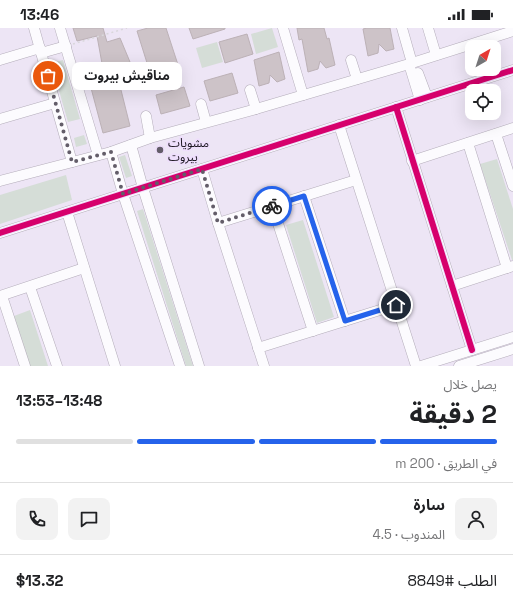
<!DOCTYPE html>
<html lang="ar">
<head>
<meta charset="utf-8">
<style>
  body { margin:0; font-family:"Space Grotesk","Noto Sans Arabic",sans-serif; background:#f2f2f2; color:#202124; direction:rtl; height:100vh; display:flex; flex-direction:column; font-size:15px; white-space:nowrap }
  * { box-sizing:border-box; margin:0 }
  p { font-size:13px; color:#757577 }
  .icon { flex:none; width:22px; height:22px; fill:none; stroke:currentColor; stroke-width:2; stroke-linecap:round; stroke-linejoin:round }
  .map { position:relative; height:338px; overflow:hidden; direction:ltr }
  .sheet { display:flex; flex-direction:column; background:#fff; flex:1 }
  .sheet>* { flex:none }
  .needle { width:26px; rotate:39deg }
  .controls { position:absolute; left:465px; top:12px; display:grid; gap:8px }
  .controls a { display:grid; place-items:center; width:36px; height:36px; border-radius:8px; background:#fff; box-shadow:0 4px 16px #0002; font-size:20px }
  .pin { position:absolute; display:grid; place-items:center; width:34px; height:34px; color:#fff; margin:-17px; border:2px solid #fff; border-radius:50%; box-shadow:0 1px 4px #0007 }
  .courier { position:absolute; display:grid; place-items:center; width:40px; height:40px; margin:-20px; border:3px solid #2563eb; border-radius:50%; background:#fff; color:#222; box-shadow:0 1px 5px #0007 }
  .bubble { position:absolute; height:28px; border-radius:8px; background:#fff; box-shadow:0 4px 16px #0002; font-size:13px; font-weight:700; line-height:28px; text-align:center; direction:rtl }
  .head em { font-style:normal; font-weight:700 }
  .head div { display:flex; flex-direction:column-reverse }
  .head { display:flex; align-items:center; justify-content:space-between; height:68px; padding:0 16px }
  h1 { font-size:26px; font-weight:700; line-height:30px }
  .bar { display:grid; grid-template-columns:repeat(4,1fr); gap:6px 4px; align-content:center; height:48px; padding:0 16px }
  .bar i { height:5px; border-radius:3px; background:#e0e0e0 }
  .bar .current { background:#2563eb }
  .bar p { grid-column:span 4 }
  .line { display:flex; align-items:center; gap:10px; padding:0 16px; border-top:1px solid #e0e0e0 }
  .line div { flex:1 }
  .round { display:grid; place-items:center; flex:none; width:42px; height:42px; border-radius:8px; background:#f2f2f2 }
  .status { display:flex; justify-content:space-between; align-items:center; height:28px; padding:0 20px; background:#fff; direction:ltr }
  .status svg { height:11px; fill:currentColor }
  .map>svg:first-child { display:block }
</style>
</head>
<body>
<div class="status"><b>13:46</b><svg viewBox="0 0 49 12"><path d="M0 12V9h3v3zM5 12V6h3v6zM10 12V3h3v9zM15 12V0h3v12zM26 1h20v11H26zM47 4h2v5h-2z"/></svg></div>
<div class="map">
<svg width="513" height="338" viewBox="0 0 513 338">
  <rect width="100%" height="100%" fill="#ede5f5"/>
  <g fill="#d5ddd7">
    <polygon points="272,0 278,19 256,26 251,6"/>
    <polygon points="217,14 223,34 202,40 196,20"/>
    <polygon points="63,32 80,91 68,94 51,35"/>
    <polygon points="84,107 87,116 76,119 74,110"/>
    <polygon points="125,127 132,148 126,150 119,129"/>
    <polygon points="497,131 513,181 513,232 512,232 480,136"/>
    <polygon points="66,147 72,172 0,196 0,167"/>
    <polygon points="143,181 193,338 186,338 137,183"/>
    <polygon points="303,192 334,289 317,295 286,197"/>
    <polygon points="30,282 48,338 30,338 14,288"/>
  </g>
  <g fill="#cdc3c8" stroke="#bcb1b6">
    <polygon points="73,0 103,0 107,14 120,10 130,34 115,38 130,98 103,105 87,45 103,41 97,8 77,13"/>
    <polygon points="148,0 166,0 181,46 153,54 137,3"/>
    <polygon points="189,0 225,0 225,1 193,11"/>
    <polygon points="297,0 324,0 327,11 329,10 335,37 326,40 320,33 318,41 308,44 302,11 299,12"/>
    <polygon points="367,0 390,0 394,21 386,23 379,16 378,25 368,28 363,1"/>
    <polygon points="247,6 253,26 225,35 219,14"/>
    <polygon points="279,24 285,51 277,54 270,47 269,55 259,58 254,32"/>
    <polygon points="232,45 238,65 210,73 204,53"/>
    <polygon points="184,59 190,78 161,86 156,67"/>
  </g>
  <g fill="none" stroke-linecap="round" stroke-linejoin="round">
    <g stroke="#b4adba" stroke-width="11">
      <g id="minor">
        <polyline points="34,0 72,134"/>
        <polyline points="60,0 98,127"/>
        <polyline points="283,0 303,67"/>
        <polyline points="402,0 412,35"/>
        <polyline points="428,0 436,27"/>
        <polyline points="41,25 66,18"/>
        <polyline points="0,32 40,20"/>
        <polyline points="351,32 357,51"/>
        <polyline points="409,36 420,72"/>
        <polyline points="418,45 427,69"/>
        <polyline points="250,62 256,81"/>
        <polyline points="201,76 206,94"/>
        <polyline points="396,79 472,322"/>
        <polyline points="146,88 150,110"/>
        <polyline points="0,91 55,75"/>
        <polyline points="339,97 416,338"/>
        <polyline points="496,106 513,158"/>
        <polyline points="468,115 507,240"/>
        <polyline points="131,117 143,160 199,338"/>
        <polyline points="111,124 123,166 180,338"/>
        <polyline points="412,133 513,100"/>
        <polyline points="202,141 218,195 264,338"/>
        <polyline points="0,153 111,124 150,110 256,81 409,36 513,3"/>
        <polyline points="304,168 345,293"/>
        <polyline points="272,177 313,303"/>
        <polyline points="67,184 115,338"/>
        <polyline points="218,195 356,152"/>
        <polyline points="0,205 513,42"/>
        <polyline points="452,258 513,238"/>
        <polyline points="30,259 57,338"/>
        <polyline points="0,268 84,240"/>
        <polyline points="2,268 25,338"/>
        <polyline points="258,320 396,277"/>
        <polyline points="421,338 513,309"/>
        <polyline points="459,338 513,321"/>
      </g>
    </g>
    <polyline stroke="#d9d7db" stroke-width="1.5" stroke-dasharray="2 3" stroke-linecap="butt" points="73,16 127,0"/>
    <use href="#minor" stroke="#fcfbfe" stroke-width="10"/>
    <g stroke="#eedefc" stroke-width="8">
      <g id="cycleway">
        <polyline points="396,79 472,322"/>
        <polyline points="0,205 513,42"/>
      </g>
    </g>
    <use href="#cycleway" stroke="#d6006c" stroke-width="6"/>
  </g>
  <g fill="none" stroke-linecap="round" stroke-linejoin="round">
    <polyline stroke="#635d69" stroke-width="4" stroke-dasharray="0 7.2" points="48,48 72,134 111,124 123,166 202,141 218,195 272,178"/>
    <polyline stroke="#2563eb" stroke-width="5" points="272,178 304,168 345,293 396,277"/>
  </g>
  <circle fill="#635d69" stroke="#eedefc" stroke-width="1.5" cx="160" cy="122" r="4"/>
  <g text-anchor="middle" stroke-width="3.5" stroke-linejoin="round" paint-order="stroke">
    <g font-size="12" fill="#19141e" stroke="#eedefc" text-anchor="start">
      <text x="168" y="119">مشويات<tspan x="168" dy="14">بيروت</tspan></text>
    </g>
  </g>
</svg>
<div class="controls">
<a><svg class="needle" viewBox="-14 -14 28 28"><path d="M0-13l5 13h-10z" fill="#e53935"/><path d="M0 13l5-13h-10z" fill="#757577"/></svg></a>
<a><svg class="icon" aria-label="locate" viewBox="0 0 24 24"><circle cx="12" cy="12" r="6"/><path d="M12 2v4M12 18v4M2 12h4M18 12h4"/></svg></a>
</div>
<div class="pin" style="left:48px;top:48px;background:#ea580c"><svg class="icon" aria-label="bag" viewBox="0 0 24 24"><path d="M5 8h14l-1 12H6zM9 8a3 3 0 0 1 6 0"/></svg></div>
<div class="pin" style="left:396px;top:277px;background:#1f2937"><svg class="icon" aria-label="home" viewBox="0 0 24 24"><path d="M3 11l9-7 9 7M6 9v11h12V9"/></svg></div>
<div class="courier" style="left:272px;top:178px"><svg class="icon" aria-label="bike" viewBox="0 0 24 24"><circle cx="6" cy="16" r="4"/><circle cx="18" cy="16" r="4"/><path d="M6 16l4-8h5l3 8M10 8l3 8H6M13 5h3"/></svg></div>
<div class="bubble" style="left:72px;top:34px;width:110px">مناقيش بيروت</div>
</div>
<section class="sheet">
<div class="head"><div><h1>2 دقيقة</h1><p>يصل خلال</p></div><em>13:48–13:53</em></div>
<div class="bar"><i class="current"></i><i class="current"></i><i class="current"></i><i></i><p>في الطريق · 200 m</p></div>
<div class="line" style="height:72px"><a class="round"><svg class="icon" aria-label="person" viewBox="0 0 24 24"><circle cx="12" cy="8" r="4"/><path d="M4 21q1-7 8-7t8 7"/></svg></a><div><b>سارة</b><p>المندوب · 4.5</p></div><a class="round"><svg class="icon" aria-label="chat" viewBox="0 0 24 24"><path d="M4 5h16v11H9l-5 4z"/></svg></a><a class="round"><svg class="icon" aria-label="phone" viewBox="0 0 24 24"><path d="M5 4h4l2 5-3 2q2 4 5 5l2-3 5 2v4C11 20 4 13 5 4z"/></svg></a></div>
<div class="line" style="height:52px"><div>الطلب #8849</div><b>$13.32</b></div>
</section>
</body>
</html>
